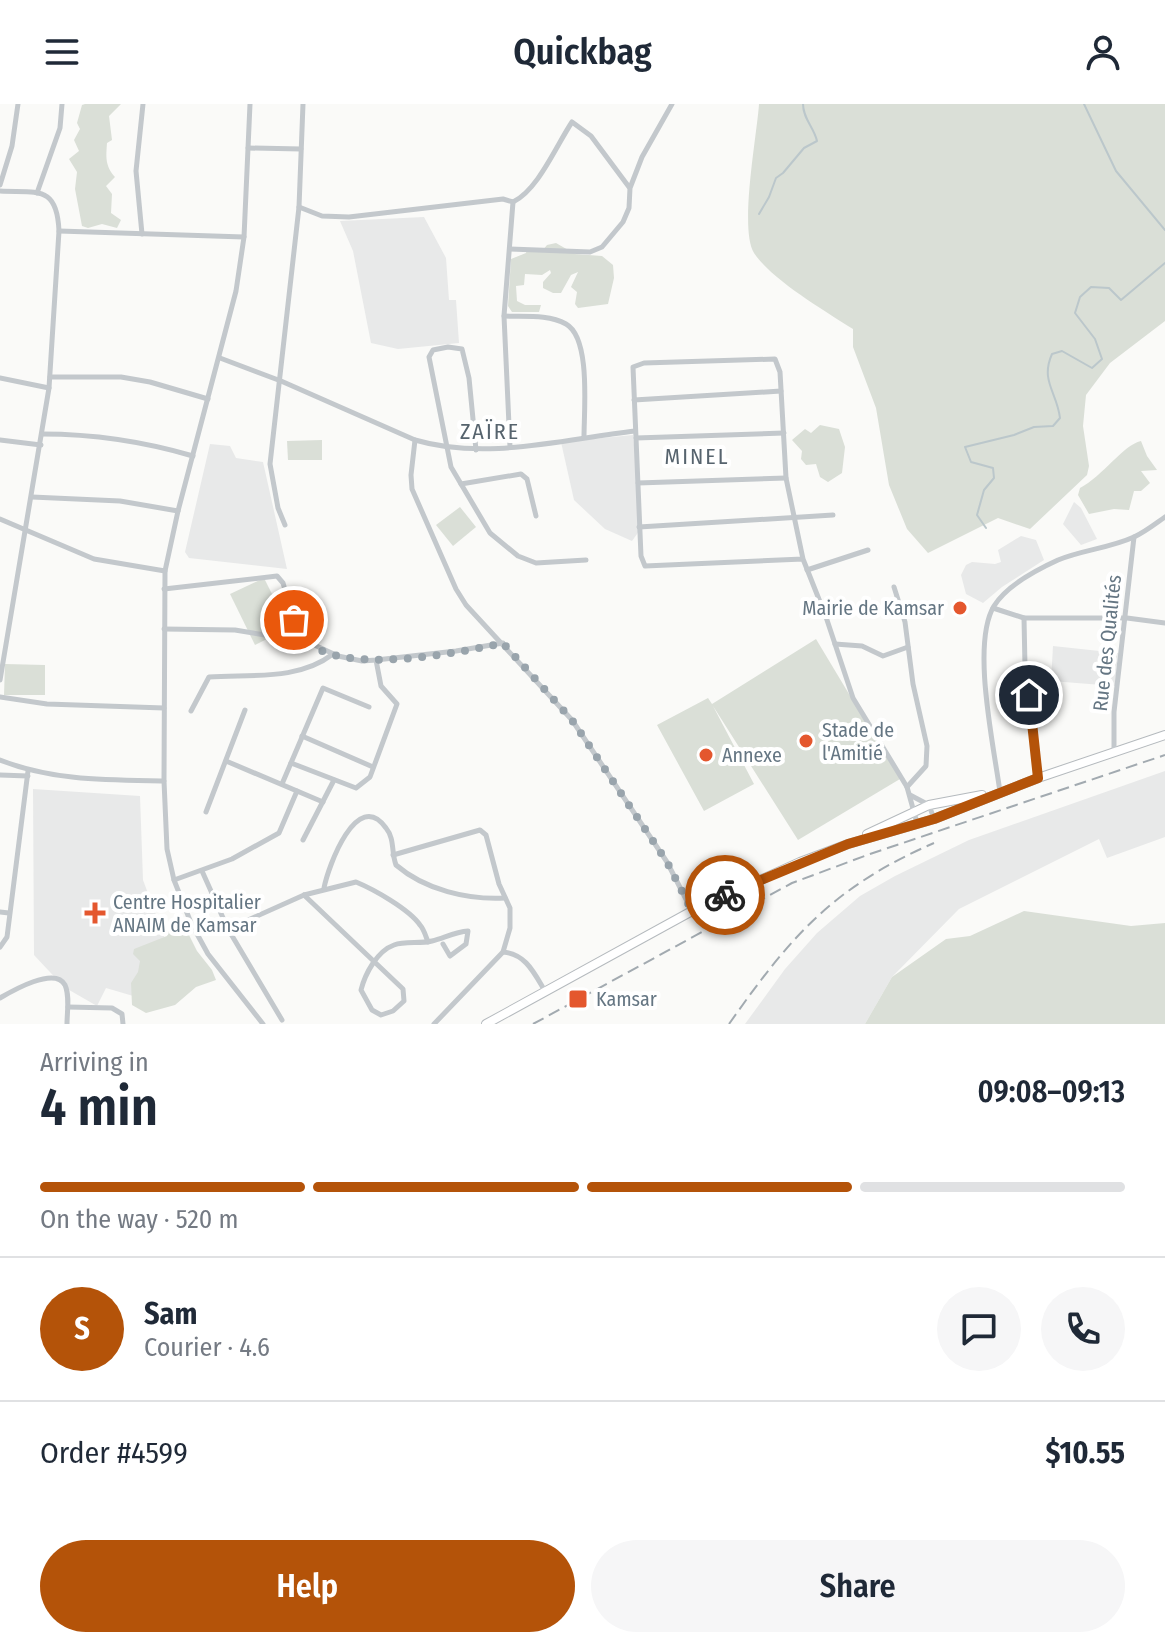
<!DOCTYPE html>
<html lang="en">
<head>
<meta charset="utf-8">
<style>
  body { margin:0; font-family:"Fira Sans Condensed",sans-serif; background:#f6f6f7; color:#1f2937; height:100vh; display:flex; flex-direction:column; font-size:30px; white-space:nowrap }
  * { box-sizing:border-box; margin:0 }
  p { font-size:26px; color:#747a83 }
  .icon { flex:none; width:44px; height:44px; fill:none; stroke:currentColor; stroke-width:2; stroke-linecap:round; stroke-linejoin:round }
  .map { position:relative; height:920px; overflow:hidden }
  .panel { display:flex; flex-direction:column; background:#fff; flex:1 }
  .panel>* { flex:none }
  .pin { position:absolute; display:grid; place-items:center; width:68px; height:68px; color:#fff; margin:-34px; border:4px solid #fff; border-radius:50%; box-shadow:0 2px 8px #0007 }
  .courier { position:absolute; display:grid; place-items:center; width:80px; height:80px; margin:-40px; border:6px solid #b45309; border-radius:50%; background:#fff; color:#222; box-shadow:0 2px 10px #0007 }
  .headline em { font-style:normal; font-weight:600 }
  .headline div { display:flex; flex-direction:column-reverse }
  .headline { display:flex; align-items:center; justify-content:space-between; height:136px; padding:0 40px }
  h1 { font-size:52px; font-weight:600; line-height:60px }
  .bar { display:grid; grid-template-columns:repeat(4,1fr); gap:12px 8px; align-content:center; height:96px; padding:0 40px }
  .bar i { height:10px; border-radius:6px; background:#e0e1e3 }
  .bar .current { background:#b45309 }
  .bar p { grid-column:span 4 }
  .line { display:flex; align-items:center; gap:20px; padding:0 40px; border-top:2px solid #e0e1e3 }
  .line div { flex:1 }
  .round { display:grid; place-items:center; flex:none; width:84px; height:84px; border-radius:42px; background:#f6f6f7 }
  .button { display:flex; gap:16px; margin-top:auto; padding:16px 40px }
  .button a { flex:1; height:92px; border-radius:48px; background:#b45309; color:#fff; font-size:32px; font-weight:600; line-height:92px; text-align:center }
  .button a+a { background:#f6f6f7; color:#1f2937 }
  header { display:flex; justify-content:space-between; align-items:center; height:104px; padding:0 40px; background:#fff; font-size:36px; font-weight:600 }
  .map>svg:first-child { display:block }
</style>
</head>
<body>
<header><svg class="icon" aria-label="menu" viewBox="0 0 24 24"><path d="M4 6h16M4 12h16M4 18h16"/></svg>Quickbag<svg class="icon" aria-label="person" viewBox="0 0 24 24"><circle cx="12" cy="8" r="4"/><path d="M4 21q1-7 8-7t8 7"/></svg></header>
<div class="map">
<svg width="1165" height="920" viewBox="0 0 1165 920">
  <rect width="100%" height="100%" fill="#fafaf8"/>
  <g fill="#e8e9e9">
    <polygon points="424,113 446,154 449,196 456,196 459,239 398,245 371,239 353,147 340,117"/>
    <polygon points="633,331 642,423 632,437 605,425 574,396 561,338"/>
    <polygon points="210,340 230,342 236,354 263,358 287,465 189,454 185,448"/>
    <polygon points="1074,398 1081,404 1097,435 1081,441 1063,420"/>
    <polygon points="1021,432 1036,436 1044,456 1002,483 983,499 966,490 961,471 966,461 972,458 995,460 1001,458 998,446"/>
    <polygon points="1053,542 1118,549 1115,582 1051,577"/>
    <polygon points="1165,667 1165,733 1107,754 1099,735 959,805 892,873 865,920 745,920 785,865 817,829 860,792 895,772 969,736"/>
    <polygon points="33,685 140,692 143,776 168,843 140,894 106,884 97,902 64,883 34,851"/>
  </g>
  <g fill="#dadfd7">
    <path d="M85 0H121L109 12 112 36 107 39C106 53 105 62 115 73L106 82 112 90 111 109 121 116 117 124 102 120 88 124 82 122 75 85 77 68 69 55 79 47 74 36 80 25 77 19 82 1Z"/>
    <path d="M759 0H1165V217L1110 259 1086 291 1083 322 1089 362 1087 371 1030 425 998 414 928 449 907 425 889 381 876 304 853 243V225C825 207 772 176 754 149 739 125 757 31 759 0Z"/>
    <polygon points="556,139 575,150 602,152 613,161 614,174 608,200 578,204 575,200 577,188 571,183 578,168 571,171 561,189 553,189 543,184 543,178 551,169 550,166 542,171 525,170 524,181 516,182 517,197 525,201 541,201 539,208 512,208 508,202 511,155 526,149 527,145 543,146 547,141"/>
    <polygon points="820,321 839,325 845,343 842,369 828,378 820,373 816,360 806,361 801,355 802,347 792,336 805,325 811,329"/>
    <polygon points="322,336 322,356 288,356 287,337"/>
    <path d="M1141 337 1147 352 1157 366 1141 367 1150 379 1141 387H1134L1129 406 1114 405 1089 410 1078 391 1080 384C1103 372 1123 341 1141 337Z"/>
    <polygon points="460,403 476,423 453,442 436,421"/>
    <polygon points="264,474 289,524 255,541 230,490"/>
    <polygon points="816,535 900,675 798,736 713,602 754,680 704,707 657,621 708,594 712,600"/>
    <polygon points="5,560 45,561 45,591 4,591"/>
    <polygon points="1024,807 1131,822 1165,819 1165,920 865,920 892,873 946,835 970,832"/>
    <polygon points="177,821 187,827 197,847 212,866 216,876 196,883 175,901 146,909 132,901 131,879 138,868 140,857 133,850 134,845 167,832 169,824"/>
  </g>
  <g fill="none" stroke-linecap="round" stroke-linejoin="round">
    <g stroke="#bbc7cb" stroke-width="2">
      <polyline points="1084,0 1116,67 1165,126"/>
      <path d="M759 110 769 93 776 74 783 69 804 44 817 37C814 23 803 15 803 0"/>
      <path d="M986 424 977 411 984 386 994 374 993 364 971 358 965 343 1014 331 1034 323 1053 322 1060 314C1057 288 1040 277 1052 250L1062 247 1092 264 1102 255 1095 235 1075 209 1080 193 1091 183 1109 184 1121 196 1165 159"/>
    </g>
    <g stroke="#b5babe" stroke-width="10">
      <g id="primary">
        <polyline points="867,730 929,701 982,691"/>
        <polyline points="486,920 692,807 800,758 848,740 934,715 1038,674 1165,631"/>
      </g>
    </g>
    <g stroke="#c3c8cc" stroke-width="5">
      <polyline points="250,0 244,133 236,187 178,407 165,467 164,677 167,745 174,776 191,819 208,850 263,920"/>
      <polyline points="248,44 301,45"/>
      <polyline points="0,81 12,42 18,0"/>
      <path d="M0 87C38 89 57 81 59 127L49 284 0 576"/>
      <polyline points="37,89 60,24 62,0"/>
      <path d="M513 98C538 86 556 42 572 18L591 32 629 83"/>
      <polyline points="299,103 322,112 349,113 503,95 513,98 504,212 510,343"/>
      <polyline points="59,127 244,133"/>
      <polyline points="142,130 136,67 143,0"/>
      <polyline points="510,145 590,148 602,143 623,118 629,104 630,84 642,53 672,0"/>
      <path d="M504 212C524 213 548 210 566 220 591 234 584 306 584 333"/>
      <path d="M220 254 281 277 415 336C486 357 564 335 635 327"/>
      <polyline points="50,273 121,273 150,278 208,295"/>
      <polyline points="0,274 49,284"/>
      <polyline points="634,296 781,287"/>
      <path d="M42 330C95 330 142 337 193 352"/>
      <polyline points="636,334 784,329"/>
      <polyline points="0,336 41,341"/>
      <polyline points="415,336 411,371 412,385 456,485 466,501 572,616 667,758 692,807"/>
      <polyline points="476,346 469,274 462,245 448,243 433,246 429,253 451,363 490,429 518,452 536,459 586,456"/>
      <polyline points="638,379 786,374"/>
      <polyline points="461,380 521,370 527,375 536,412"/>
      <polyline points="32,393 120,397 178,407"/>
      <polyline points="0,415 94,455 165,467"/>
      <polyline points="285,421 278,404 270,360 299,103 303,0"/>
      <polyline points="639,423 833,411"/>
      <polyline points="803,455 645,462 641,452 633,263 644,259 775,255 780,268 786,374 803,455 826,513 853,594 907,683 917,719"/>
      <polyline points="807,466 868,446"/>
      <polyline points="894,483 905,518 913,580 927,642 926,662 907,683"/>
      <polyline points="164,485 277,472 283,479 294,516 308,538 338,552 362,557 376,556 456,547 503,539"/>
      <polyline points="993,504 1024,514 1127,514 1165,519"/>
      <polyline points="1024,514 1025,563 1038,673"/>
      <polyline points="164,525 235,526 307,538"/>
      <polyline points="835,540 862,542 883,552 908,543"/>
      <polyline points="0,593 47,600 164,604"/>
      <path d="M191 607 209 573C250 570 298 577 333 550"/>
      <polyline points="302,632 373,663"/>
      <polyline points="1114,648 1114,608 1134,433"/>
      <path d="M0 656C53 677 108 676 164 677"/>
      <polyline points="226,657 323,698"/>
      <polyline points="291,659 356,684 370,673 397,600 381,582 376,556"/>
      <polyline points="0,671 28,672"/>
      <polyline points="282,680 323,584 369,603"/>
      <path d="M1000 688C994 643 971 540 994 502 1007 481 1036 466 1058 456 1082 446 1110 444 1134 433 1145 428 1155 420 1165 413"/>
      <polyline points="910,691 929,701 934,715"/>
      <polyline points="206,708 245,606"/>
      <polyline points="303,736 334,676"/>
      <polyline points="393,751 480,726 486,731 499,780 510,804 510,824 503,848 434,920"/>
      <polyline points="202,767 228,825 282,916"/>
      <polyline points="174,776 232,755 279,729 297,687"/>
      <path d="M324 784C328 763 357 683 386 724 395 735 391 748 396 761 425 786 468 796 505 794"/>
      <path d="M304 791 403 885 404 897 393 907 381 911 372 906 361 886C365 870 377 847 394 841 405 837 420 840 432 837 444 834 455 828 468 827L466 840 450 852 443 840"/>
      <polyline points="0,808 9,809"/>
      <path d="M228 825 304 791 356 778C373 785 409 805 420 821 424 825 426 833 428 838"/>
      <polyline points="0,843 7,833 28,667"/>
      <path d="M503 848C526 850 534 869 545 887"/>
      <path d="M0 894C12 887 55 862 65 881 70 892 67 908 67 920"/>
      <polyline points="68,903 112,904 122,910 123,920"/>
    </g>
    <use href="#primary" stroke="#fff" stroke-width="8"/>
    <g stroke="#a2aab0" stroke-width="2" stroke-dasharray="12 6" stroke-linecap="butt">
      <polyline points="533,920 792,779 870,750 1165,651"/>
      <path d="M729 920C791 832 833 783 934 739"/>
    </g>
  </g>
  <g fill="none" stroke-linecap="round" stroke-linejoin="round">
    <path stroke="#99a4ac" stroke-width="8" stroke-dasharray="0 14.4" d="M294 516C298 522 302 532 307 537 342 572 459 549 503 539L572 616 667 758 692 807 725 791"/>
    <polyline stroke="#b45309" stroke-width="10" points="725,791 848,740 934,715 1038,674 1029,591"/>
  </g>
  <g fill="#e4572e" stroke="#fff" stroke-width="3">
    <circle cx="960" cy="504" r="8"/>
    <circle cx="806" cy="637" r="8"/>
    <circle cx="706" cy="651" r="8"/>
    <path d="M91 797h8v8h8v8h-8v8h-8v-8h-8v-8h8z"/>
    <rect x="568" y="885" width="20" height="20" rx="4"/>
  </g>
  <g text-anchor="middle" stroke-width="8" stroke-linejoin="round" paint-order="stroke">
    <g font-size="20" fill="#657683" stroke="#fff" text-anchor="start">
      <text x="944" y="511" text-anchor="end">Mairie de Kamsar</text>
      <text x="822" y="633">Stade de<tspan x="822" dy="23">l'Amitié</tspan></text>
      <text x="722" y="658">Annexe</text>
      <text x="113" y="805">Centre Hospitalier<tspan x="113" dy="23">ANAIM de Kamsar</tspan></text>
      <text x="596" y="902">Kamsar</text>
    </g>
    <g font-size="20" fill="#657683" stroke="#fff">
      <text transform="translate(1107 539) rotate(-84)" y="7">Rue des Qualités</text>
    </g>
    <g font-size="22" letter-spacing="2" fill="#57646e" stroke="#fff">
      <text x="490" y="335">ZAÏRE</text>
      <text x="697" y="360">MINEL</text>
    </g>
  </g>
</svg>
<div class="pin" style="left:294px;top:516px;background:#ea580c"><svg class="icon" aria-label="bag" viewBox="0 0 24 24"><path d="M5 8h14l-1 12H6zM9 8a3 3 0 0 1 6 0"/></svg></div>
<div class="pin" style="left:1029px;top:591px;background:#1f2937"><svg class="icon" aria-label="home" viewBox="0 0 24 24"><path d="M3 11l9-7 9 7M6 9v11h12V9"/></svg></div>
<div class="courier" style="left:725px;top:791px"><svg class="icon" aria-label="bike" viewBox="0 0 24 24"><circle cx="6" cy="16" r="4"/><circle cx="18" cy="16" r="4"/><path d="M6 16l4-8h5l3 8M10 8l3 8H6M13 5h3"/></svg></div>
</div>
<section class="panel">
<div class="headline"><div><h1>4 min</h1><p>Arriving in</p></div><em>09:08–09:13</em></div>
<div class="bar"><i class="current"></i><i class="current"></i><i class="current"></i><i></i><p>On the way · 520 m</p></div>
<div class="line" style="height:144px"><b class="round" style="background:#b45309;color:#fff">S</b><div><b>Sam</b><p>Courier · 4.6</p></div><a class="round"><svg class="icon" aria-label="chat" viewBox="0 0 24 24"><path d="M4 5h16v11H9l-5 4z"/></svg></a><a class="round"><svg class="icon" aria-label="phone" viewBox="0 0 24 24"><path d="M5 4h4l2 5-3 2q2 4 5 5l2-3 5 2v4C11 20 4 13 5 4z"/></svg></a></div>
<div class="line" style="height:104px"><div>Order #4599</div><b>$10.55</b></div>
<div class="button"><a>Help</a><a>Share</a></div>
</section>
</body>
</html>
